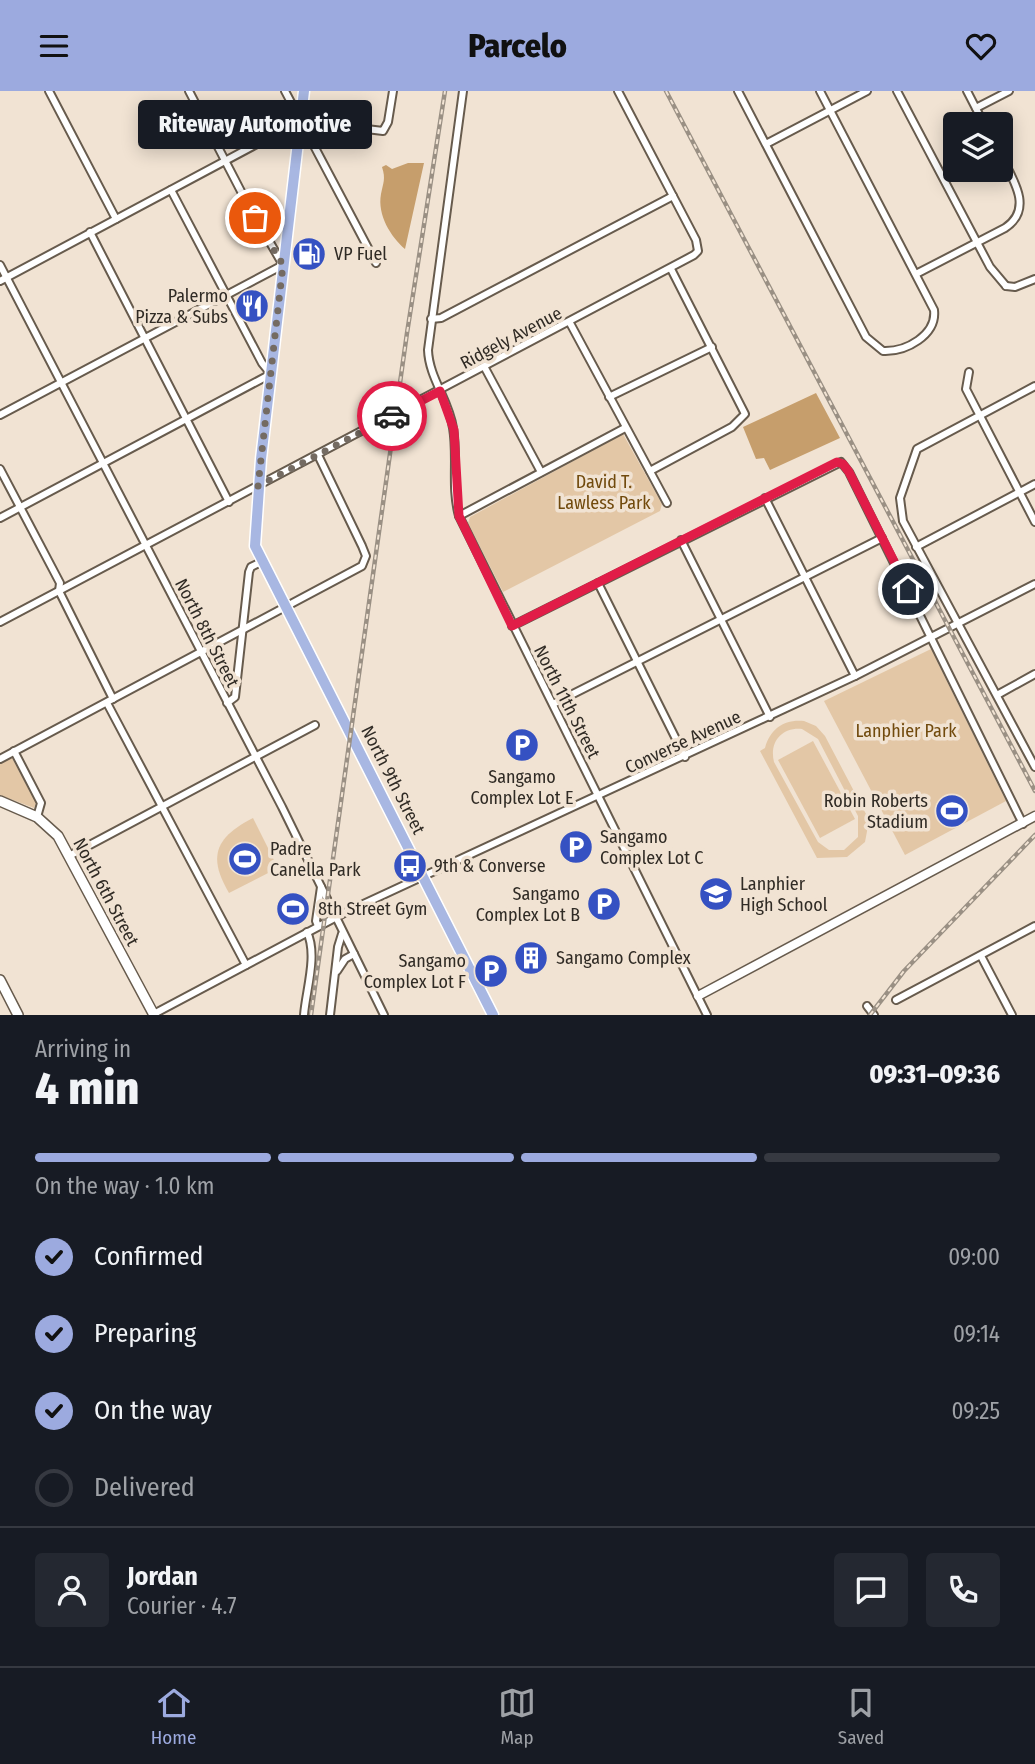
<!DOCTYPE html>
<html lang="en">
<head>
<meta charset="utf-8">
<style>
  body { margin:0; font-family:"Fira Sans Condensed",sans-serif; background:#242831; color:#f1f3f6; height:100vh; display:flex; flex-direction:column; font-size:26px; white-space:nowrap }
  * { box-sizing:border-box; margin:0 }
  p { font-size:23px; color:#9ea1a6 }
  .icon { flex:none; width:38px; height:38px; fill:none; stroke:currentColor; stroke-width:2; stroke-linecap:round; stroke-linejoin:round }
  .map { position:relative; height:924px; overflow:hidden }
  .side { display:flex; flex-direction:column; background:#171b24; flex:1 }
  .side>* { flex:none }
  .tools { position:absolute; left:943px; top:21px; display:grid; gap:14px }
  .tools a { display:grid; place-items:center; width:70px; height:70px; border-radius:7px; background:#171b24; box-shadow:0 4px 18px #0003; font-size:35px }
  .pin { position:absolute; display:grid; place-items:center; width:60px; height:60px; color:#fff; margin:-30px; border:4px solid #fff; border-radius:50%; box-shadow:0 2px 7px #0007 }
  .courier { position:absolute; display:grid; place-items:center; width:70px; height:70px; margin:-35px; border:5px solid #e11d48; border-radius:50%; background:#fff; color:#222; box-shadow:0 2px 9px #0007 }
  .bubble { position:absolute; height:49px; border-radius:7px; background:#171b24; box-shadow:0 4px 18px #0003; font-size:23px; font-weight:800; line-height:49px; text-align:center }
  .head em { font-style:normal; font-weight:800 }
  .head div { display:flex; flex-direction:column-reverse }
  .head { display:flex; align-items:center; justify-content:space-between; height:119px; padding:0 35px }
  h1 { font-size:46px; font-weight:800; line-height:52px }
  .bar { display:grid; grid-template-columns:repeat(4,1fr); gap:10px 7px; align-content:center; height:84px; padding:0 35px }
  .bar i { height:9px; border-radius:5px; background:#363941 }
  .bar .on { background:#9caadf }
  .bar p { grid-column:span 4 }
  .line { display:flex; align-items:center; gap:18px; padding:0 35px; border-top:2px solid #363941 }
  .line div { flex:1 }
  .round { display:grid; place-items:center; flex:none; width:74px; height:74px; border-radius:7px; background:#242831 }
  ol { padding:0 35px; list-style:none }
  li { display:flex; align-items:center; gap:21px; height:77px }
  li p { margin-inline-start:auto }
  li .icon { padding:7px; border-radius:50%; background:#9caadf; color:#111; stroke-width:4 }
  li:last-child { color:#9ea1a6 }
  li i { width:38px; height:38px; border:4px solid #363941; border-radius:50% }
  header { display:flex; justify-content:space-between; align-items:center; height:91px; padding:0 35px; background:#9caadf; color:#111; font-size:32px; font-weight:800 }
  .menu { display:flex; justify-content:space-around; align-items:center; height:98px; border-top:2px solid #363941; background:#171b24; font-size:19px; color:#9ea1a6 }
  .menu a { display:grid; justify-items:center; gap:4px }
  .menu .on { color:#9caadf }
  .map>svg:first-child { display:block }
</style>
</head>
<body>
<header><svg class="icon" aria-label="menu" viewBox="0 0 24 24"><path d="M4 6h16M4 12h16M4 18h16"/></svg>Parcelo<svg class="icon" aria-label="heart" viewBox="0 0 24 24"><path d="M12 20l-8-8c-3-5 5-10 8-4 3-6 11-1 8 4z"/></svg></header>
<div class="map">
<svg width="1035" height="924" viewBox="0 0 1035 924">
  <rect width="100%" height="100%" fill="#f1e3d3"/>
  <g fill="#e3c7a6" fill-rule="evenodd">
    <polygon points="623,343 662,413 660,420 503,501 468,432 470,426"/>
    <polygon points="931,558 1006,710 905,764 824,610"/>
    <path d="M804 630 816 635 825 645 866 723 868 735 865 751 847 766 817 767 760 660 765 657C770 638 784 628 804 630ZM802 638 818 648 858 725V746L844 759H829L818 751 774 671C769 651 782 636 802 638Z"/>
    <polygon points="813,650 855,728 820,747 778,669"/>
    <polygon points="12,667 36,712 34,717 0,704 0,672"/>
    <path d="M253 727 276 773 274 779 229 802C207 765 216 746 253 727Z"/>
  </g>
  <g fill="#c69e6c">
    <path d="M408 72H424L405 158C391 146 377 124 381 103 383 92 386 88 382 76L386 74 392 78Z"/>
    <polygon points="816,302 840,347 770,379 764,367 756,368 743,336"/>
  </g>
  <g fill="none" stroke-linecap="round" stroke-linejoin="round">
    <g stroke="#675b4d" stroke-width="10">
      <g id="minor">
        <polyline points="49,0 116,128"/>
        <polyline points="285,0 376,172"/>
        <path d="M463 0 428 259C429 287 449 309 453 337 458 366 451 396 459 425L707 924"/>
        <path d="M738 0 866 246 883 260C906 261 937 244 934 219L820 0"/>
        <polyline points="897,0 990,176 1006,195"/>
        <polyline points="967,0 984,33"/>
        <polyline points="976,17 1009,0"/>
        <polyline points="766,53 867,0"/>
        <polyline points="90,141 229,411"/>
        <polyline points="0,174 282,716 384,924"/>
        <path d="M916 183 1005 137C1034 118 1013 88 1001 65"/>
        <polyline points="0,190 300,30 383,40 388,31 393,0"/>
        <polyline points="1006,195 1015,196 1035,188"/>
        <polyline points="431,228 441,227 673,105"/>
        <polyline points="570,232 667,412"/>
        <polyline points="485,277 541,381"/>
        <polyline points="969,281 966,298 1035,431"/>
        <polyline points="1035,295 917,358 900,407 903,430 1035,676"/>
        <polyline points="609,306 712,256"/>
        <polyline points="0,324 283,174 246,110 189,0"/>
        <polyline points="0,378 60,492 59,500 113,608"/>
        <polyline points="650,380 732,336 745,323 671,178"/>
        <polyline points="765,407 855,585"/>
        <polyline points="459,425 625,337"/>
        <polyline points="0,427 271,283 262,272 171,99"/>
        <polyline points="681,449 770,626"/>
        <polyline points="916,456 1035,393"/>
        <polyline points="598,492 685,666"/>
        <polyline points="0,531 694,164 698,160 696,149 618,0"/>
        <polyline points="512,535 841,371 849,381 1023,733"/>
        <polyline points="997,604 1035,583"/>
        <polyline points="107,612 246,874"/>
        <polyline points="227,612 235,606 249,481 251,476 261,471"/>
        <polyline points="553,613 882,447"/>
        <polyline points="14,660 41,712 37,726"/>
        <polyline points="0,668 362,475 366,465 362,455 318,364"/>
        <polyline points="69,765 315,634"/>
        <polyline points="318,835 316,830 321,796"/>
        <polyline points="981,865 1012,924"/>
        <polyline points="337,880 345,868 354,863"/>
        <polyline points="896,909 1035,835"/>
        <polyline points="867,915 874,924"/>
        <polyline points="152,924 344,822 855,585 1035,493"/>
        <path d="M304 924C306 899 318 864 307 841"/>
        <polyline points="330,924 338,856 342,843"/>
      </g>
    </g>
    <g stroke="#675b4d" stroke-width="11">
      <polyline id="tertiary" points="698,905 1035,725"/>
    </g>
    <g stroke="#675b4d" stroke-width="12">
      <g id="secondary">
        <polyline points="0,710 37,726 58,745 154,924"/>
        <polyline points="0,889 18,924"/>
      </g>
    </g>
    <g stroke="#fff" stroke-width="13">
      <polyline id="primary" points="304,0 261,368 255,455 493,924"/>
    </g>
    <use href="#minor" stroke="#fff" stroke-width="6"/>
    <use href="#tertiary" stroke="#fff" stroke-width="8"/>
    <use href="#secondary" stroke="#fff" stroke-width="9"/>
    <use href="#primary" stroke="#a8b7e2" stroke-width="10"/>
    <g stroke="#9a9084" stroke-width="4.5">
      <g id="rail">
        <polyline points="666,0 1035,700"/>
        <polyline points="311,924 407,242 445,0"/>
        <polyline points="870,924 904,880 1035,744"/>
      </g>
    </g>
    <use href="#rail" stroke="#f1e3d3" stroke-width="2" stroke-dasharray="5" stroke-linecap="butt"/>
  </g>
  <g fill="none" stroke-linecap="round" stroke-linejoin="round">
    <polyline stroke="#746b62" stroke-width="7" stroke-dasharray="0 12.6" points="255,127 283,174 258,395 392,325"/>
    <polyline stroke="#e11d48" stroke-width="9" points="392,325 440,300 454,339 459,425 512,535 837,371 843,373 849,381 908,498"/>
  </g>
  <defs>
    <g id="fuel-disc" transform="scale(1.75)"><circle r="9.5" fill="#3551c2" stroke="#f1e3d3"/><path d="M-5.5-6h7V0h2V4h1.3V-2.5L3-4.5l.8-.8L6-3V5H2.5V1h-1V6h-7ZM-4.2-4.7v3.2H.2V-4.7Z" fill="#fff"/></g>
    <g id="restaurant-disc" transform="scale(1.75)"><circle r="9.5" fill="#3551c2" stroke="#f1e3d3"/><path d="M-5-6h1v4h1v-4h1v4h1v-4h1v5L-1.5 .5V6h-2V.5L-5-1ZM5-6V6H3V1.5H1.5Q1.5-4 5-6Z" fill="#fff"/></g>
    <g id="parking-disc" transform="scale(1.75)"><circle r="9.5" fill="#3551c2" stroke="#f1e3d3"/><path d="M-3.5-5.5H1a3.5 3.5 0 0 1 0 7H-1V5.5H-3.5ZM-1-3.4V-.6H.8a1.4 1.4 0 0 0 0-2.8Z" fill="#fff"/></g>
    <g id="stadium-disc" transform="scale(1.75)"><circle r="9.5" fill="#3551c2" stroke="#f1e3d3"/><path d="M0-5a6.5 5 0 1 0 0 10a6.5 5 0 1 0 0-10ZM-3.5-1.8h7v3.6h-7Z" fill="#fff"/></g>
    <g id="bus-disc" transform="scale(1.75)"><circle r="9.5" fill="#3551c2" stroke="#f1e3d3"/><path d="M-5-6H5V4H4V6H2V4H-2V6H-4V4H-5ZM-3.5-4V0h7V-4ZM-3.5 1.2v1.5H-2V1.2ZM2 1.2v1.5H3.5V1.2Z" fill="#fff"/></g>
    <g id="school-disc" transform="scale(1.75)"><circle r="9.5" fill="#3551c2" stroke="#f1e3d3"/><path d="M0-5L7-2L0 1L-7-2ZM-4 1L0 2.5L4 1V4Q0 6-4 4Z" fill="#fff"/></g>
    <g id="building-disc" transform="scale(1.75)"><circle r="9.5" fill="#3551c2" stroke="#f1e3d3"/><path d="M-4-6H4V6H1V3H-1V6H-4ZM-2.5-4.3h1.7v1.8h-1.7ZM.8-4.3h1.7v1.8H.8ZM-2.5-1h1.7V.8h-1.7ZM.8-1h1.7V.8H.8Z" fill="#fff"/></g>
  </defs>
  <g fill-rule="evenodd">
    <use href="#fuel-disc" x="309" y="163"/>
    <use href="#restaurant-disc" x="252" y="215"/>
    <use href="#parking-disc" x="522" y="654"/>
    <use href="#stadium-disc" x="952" y="720"/>
    <use href="#parking-disc" x="576" y="756"/>
    <use href="#stadium-disc" x="245" y="768"/>
    <use href="#bus-disc" x="410" y="775"/>
    <use href="#school-disc" x="716" y="803"/>
    <use href="#parking-disc" x="604" y="813"/>
    <use href="#stadium-disc" x="293" y="818"/>
    <use href="#building-disc" x="531" y="867"/>
    <use href="#parking-disc" x="491" y="880"/>
  </g>
  <g text-anchor="middle" stroke-width="7" stroke-linejoin="round" paint-order="stroke">
    <g font-size="18" fill="#302b25" stroke="#f1e3d3" text-anchor="start">
      <text x="334" y="169">VP Fuel</text>
      <text x="228" y="211" text-anchor="end">Palermo<tspan x="228" dy="21">Pizza &amp; Subs</tspan></text>
      <text x="522" y="692" text-anchor="middle">Sangamo<tspan x="522" dy="21">Complex Lot E</tspan></text>
      <text x="928" y="716" text-anchor="end">Robin Roberts<tspan x="928" dy="21">Stadium</tspan></text>
      <text x="600" y="752">Sangamo<tspan x="600" dy="21">Complex Lot C</tspan></text>
      <text x="270" y="764">Padre<tspan x="270" dy="21">Canella Park</tspan></text>
      <text x="434" y="781">9th &amp; Converse</text>
      <text x="740" y="799">Lanphier<tspan x="740" dy="21">High School</tspan></text>
      <text x="580" y="809" text-anchor="end">Sangamo<tspan x="580" dy="21">Complex Lot B</tspan></text>
      <text x="318" y="824">8th Street Gym</text>
      <text x="556" y="873">Sangamo Complex</text>
      <text x="466" y="876" text-anchor="end">Sangamo<tspan x="466" dy="21">Complex Lot F</tspan></text>
    </g>
    <g font-size="18" fill="#302b25" stroke="#f1e3d3">
      <text transform="translate(511 247) rotate(-28)" y="6">Ridgely Avenue</text>
      <text transform="translate(207 542) rotate(63)" y="6">North 8th Street</text>
      <text transform="translate(567 611) rotate(63)" y="6">North 11th Street</text>
      <text transform="translate(683 651) rotate(-25)" y="6">Converse Avenue</text>
      <text transform="translate(393 689) rotate(63)" y="6">North 9th Street</text>
      <text transform="translate(106 801) rotate(62)" y="6">North 6th Street</text>
    </g>
    <g font-size="18" fill="#714a0d" stroke="#f1e3d3">
      <text x="604" y="397">David T.<tspan x="604" dy="21">Lawless Park</tspan></text>
      <text x="906" y="646">Lanphier Park</text>
    </g>
  </g>
</svg>
<div class="tools">
<a><svg class="icon" aria-label="layers" viewBox="0 0 24 24"><path d="M12 4l9 5-9 5-9-5zM3 14l9 5 9-5"/></svg></a>
</div>
<div class="pin" style="left:255px;top:127px;background:#ea580c"><svg class="icon" aria-label="bag" viewBox="0 0 24 24"><path d="M5 8h14l-1 12H6zM9 8a3 3 0 0 1 6 0"/></svg></div>
<div class="pin" style="left:908px;top:498px;background:#1f2937"><svg class="icon" aria-label="home" viewBox="0 0 24 24"><path d="M3 11l9-7 9 7M6 9v11h12V9"/></svg></div>
<div class="courier" style="left:392px;top:325px"><svg class="icon" aria-label="car" viewBox="0 0 24 24"><path d="M5 17H2v-5l4-1 3-4h7l3 4 3 1v5h-3M9 17h6M6 11h13"/><circle cx="7" cy="17" r="2"/><circle cx="17" cy="17" r="2"/></svg></div>
<div class="bubble" style="left:138px;top:9px;width:234px">Riteway Automotive</div>
</div>
<section class="side">
<div class="head"><div><h1>4 min</h1><p>Arriving in</p></div><em>09:31–09:36</em></div>
<div class="bar"><i class="on"></i><i class="on"></i><i class="on"></i><i></i><p>On the way · 1.0 km</p></div>
<ol>
<li><svg class="icon" aria-label="check" viewBox="0 0 24 24"><path d="M5 12l5 5 9-10"/></svg>Confirmed<p>09:00</p></li>
<li><svg class="icon" aria-label="check" viewBox="0 0 24 24"><path d="M5 12l5 5 9-10"/></svg>Preparing<p>09:14</p></li>
<li><svg class="icon" aria-label="check" viewBox="0 0 24 24"><path d="M5 12l5 5 9-10"/></svg>On the way<p>09:25</p></li>
<li><i></i>Delivered</li>
</ol>
<div class="line" style="height:126px"><a class="round"><svg class="icon" aria-label="person" viewBox="0 0 24 24"><circle cx="12" cy="8" r="4"/><path d="M4 21q1-7 8-7t8 7"/></svg></a><div><b>Jordan</b><p>Courier · 4.7</p></div><a class="round"><svg class="icon" aria-label="chat" viewBox="0 0 24 24"><path d="M4 5h16v11H9l-5 4z"/></svg></a><a class="round"><svg class="icon" aria-label="phone" viewBox="0 0 24 24"><path d="M5 4h4l2 5-3 2q2 4 5 5l2-3 5 2v4C11 20 4 13 5 4z"/></svg></a></div>
</section>
<nav class="menu">
<a class="on"><svg class="icon" aria-label="home" viewBox="0 0 24 24"><path d="M3 11l9-7 9 7M6 9v11h12V9"/></svg>Home</a>
<a><svg class="icon" aria-label="map" viewBox="0 0 24 24"><path d="M3 6l6-2 6 2 6-2v14l-6 2-6-2-6 2zM9 4v14M15 6v14"/></svg>Map</a>
<a><svg class="icon" aria-label="saved" viewBox="0 0 24 24"><path d="M7 4h10v16l-5-4-5 4z"/></svg>Saved</a>
</nav>
</body>
</html>
